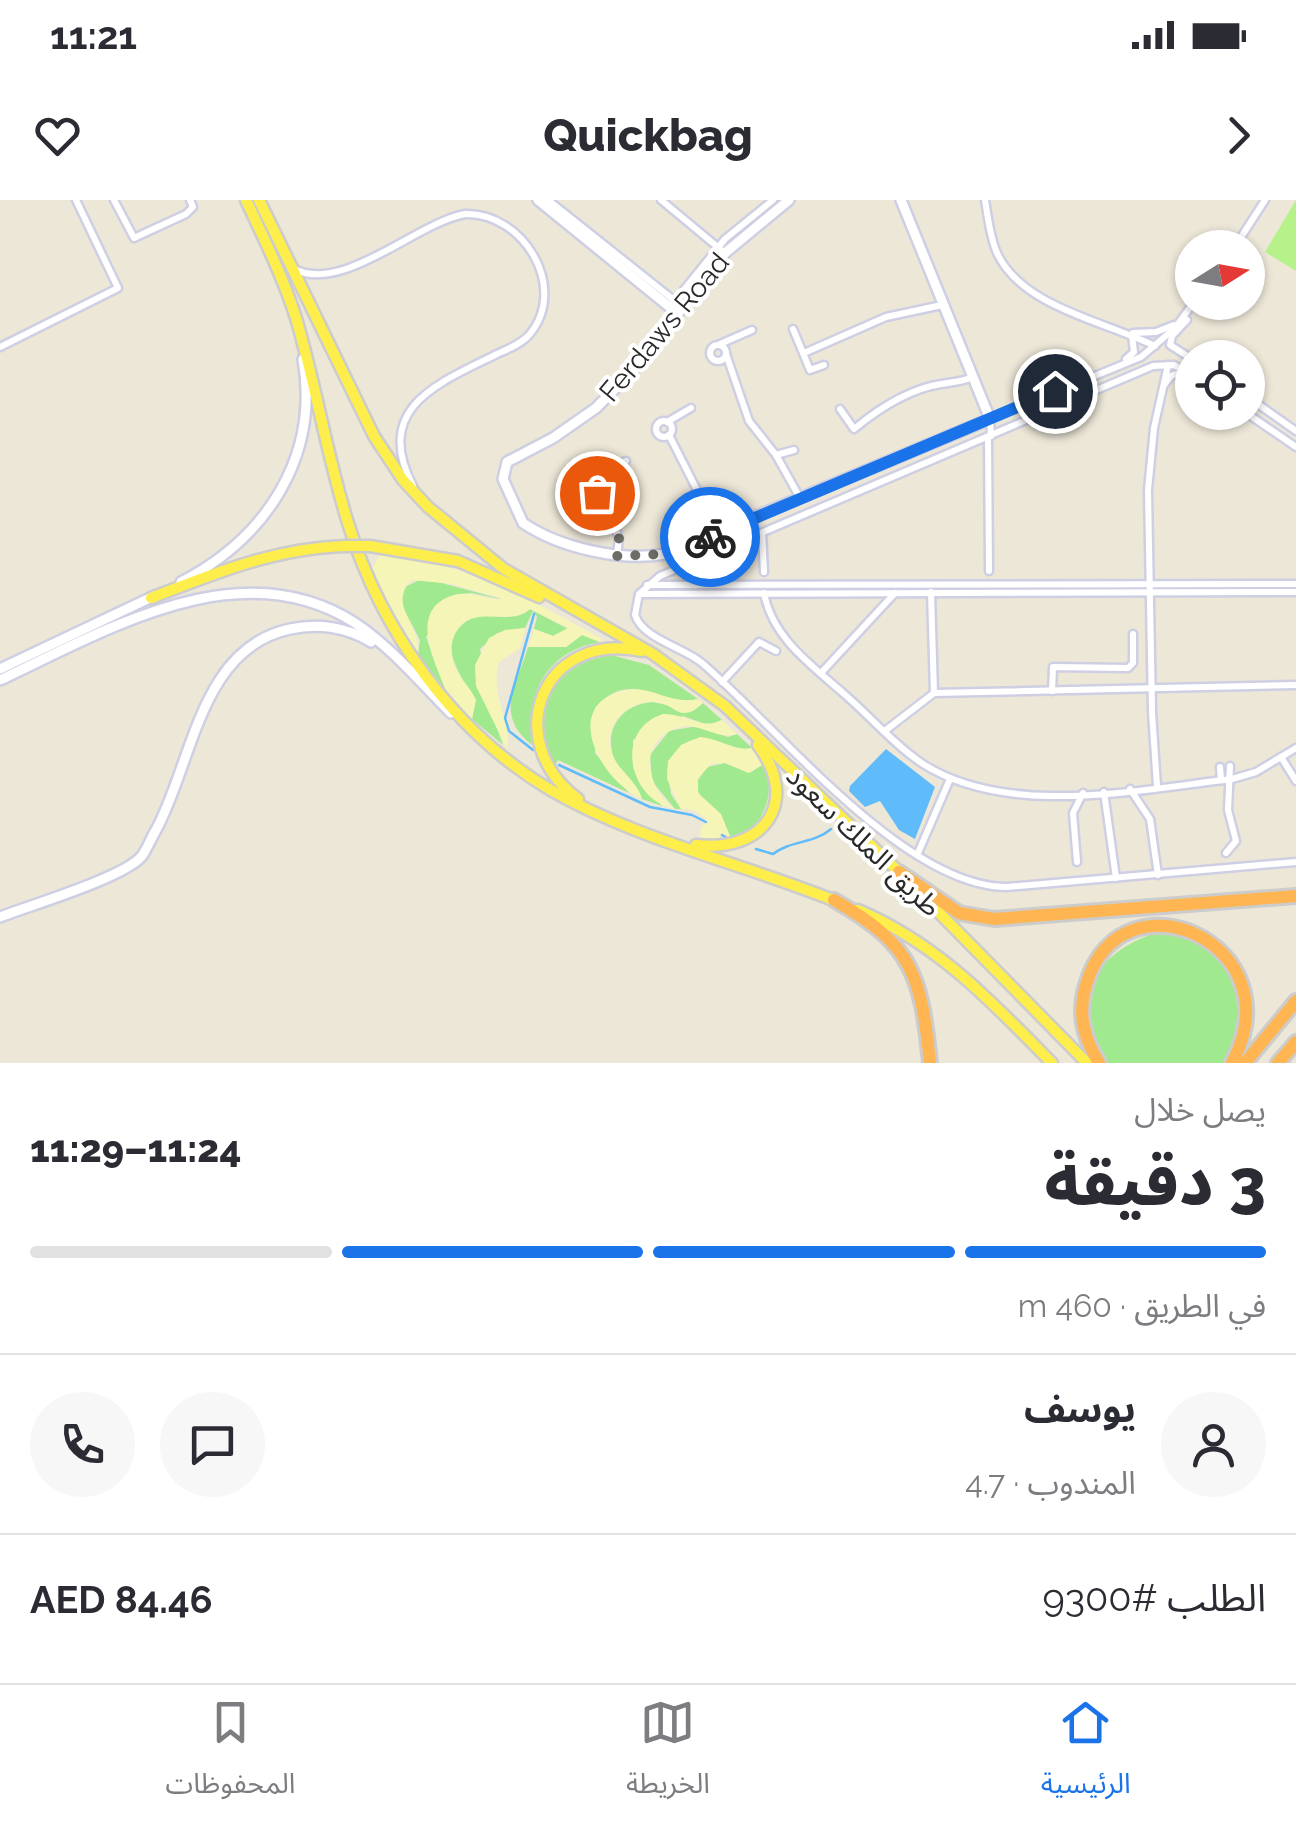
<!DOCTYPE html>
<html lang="ar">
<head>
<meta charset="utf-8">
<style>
  body { margin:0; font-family:Raleway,"Noto Sans Arabic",sans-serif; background:#f7f7f7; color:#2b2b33; direction:rtl; height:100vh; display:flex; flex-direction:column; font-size:38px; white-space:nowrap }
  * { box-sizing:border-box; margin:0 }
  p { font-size:32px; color:#7c7c81 }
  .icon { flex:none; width:55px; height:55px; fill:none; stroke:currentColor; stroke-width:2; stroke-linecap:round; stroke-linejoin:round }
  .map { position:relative; height:863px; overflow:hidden; direction:ltr }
  .details { display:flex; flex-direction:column; background:#fff; flex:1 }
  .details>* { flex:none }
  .needle { width:65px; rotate:79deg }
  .controls { position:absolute; left:1175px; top:30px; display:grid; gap:20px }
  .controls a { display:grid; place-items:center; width:90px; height:90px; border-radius:50%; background:#fff; box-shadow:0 2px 8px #0004; font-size:50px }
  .pin { position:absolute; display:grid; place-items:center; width:85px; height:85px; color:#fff; margin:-42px; border:5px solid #fff; border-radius:50%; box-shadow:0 2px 10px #0007 }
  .courier { position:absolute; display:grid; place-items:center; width:100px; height:100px; margin:-50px; border:8px solid #1a73e8; border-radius:50%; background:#fff; color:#222; box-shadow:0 2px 12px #0007 }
  .headline em { font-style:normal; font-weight:800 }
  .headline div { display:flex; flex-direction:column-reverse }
  .headline { display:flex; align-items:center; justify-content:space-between; height:170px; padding:0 30px }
  h1 { font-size:65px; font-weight:800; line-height:75px }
  .bar { display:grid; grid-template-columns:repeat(4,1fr); gap:15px 10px; align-content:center; height:120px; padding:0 30px }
  .bar i { height:12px; border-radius:8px; background:#e1e1e2 }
  .bar .selected { background:#1a73e8 }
  .bar p { grid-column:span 4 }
  .line { display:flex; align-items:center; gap:25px; padding:0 30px; border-top:2px solid #e1e1e2 }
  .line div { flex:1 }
  .round { display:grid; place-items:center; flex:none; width:105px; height:105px; border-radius:52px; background:#f7f7f7 }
  .status { display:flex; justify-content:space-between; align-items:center; height:70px; padding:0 50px; background:#fff; direction:ltr }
  .status svg { height:28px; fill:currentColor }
  header { display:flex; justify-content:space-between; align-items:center; height:130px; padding:0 30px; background:#fff; font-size:45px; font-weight:800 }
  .menu { display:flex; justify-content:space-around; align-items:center; height:140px; border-top:2px solid #e1e1e2; background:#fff; font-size:28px; color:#7c7c81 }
  .menu a { display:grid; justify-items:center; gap:5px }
  .menu .selected { color:#1a73e8 }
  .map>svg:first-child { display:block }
</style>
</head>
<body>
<div class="status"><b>11:21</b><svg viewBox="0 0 49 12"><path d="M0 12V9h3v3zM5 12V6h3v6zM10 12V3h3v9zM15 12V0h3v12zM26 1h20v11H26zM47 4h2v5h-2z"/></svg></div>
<header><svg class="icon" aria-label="forward" viewBox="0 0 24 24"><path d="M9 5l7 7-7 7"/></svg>Quickbag<svg class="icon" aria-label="heart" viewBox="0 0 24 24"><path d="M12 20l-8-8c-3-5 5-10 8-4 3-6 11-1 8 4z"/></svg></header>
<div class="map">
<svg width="1296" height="863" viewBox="0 0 1296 863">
  <rect width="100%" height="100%" fill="#ede7d8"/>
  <g fill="#a1e98f">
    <polygon points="423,378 505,400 471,393 454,395 426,437 446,491 418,454 420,440 401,404 405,387"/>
    <path d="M530 409 568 429 553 436 534 429 537 417 533 411 525 428 497 433 480 449 491 511 503 545 472 519C481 486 429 455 463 424 483 406 510 427 530 409Z"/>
    <path d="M582 435 600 442C547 451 524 494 532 545 494 515 516 487 528 447H566Z"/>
    <path d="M611 455 649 465 698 499C659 508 632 466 595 508V553L629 593 558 560 555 566C528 510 550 465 611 455Z"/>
    <path d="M653 502 693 511 703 503 722 520 708 525 683 516 633 540V568L662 606 642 599C637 585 625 579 618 567 600 536 618 504 653 502Z"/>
    <path d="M697 526 728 537 737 534 752 548C712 557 694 512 667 569L671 594 681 609H675L652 581 650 555 669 531Z"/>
    <path d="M725 563 749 573 765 563C776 596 764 627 732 641 723 616 699 605 696 583L707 567Z"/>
    <path d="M1165 731 1207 743 1227 760 1244 812 1238 838 1225 863H1106C1058 805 1100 744 1165 731Z"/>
  </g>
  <g fill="#f6f5b8">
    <path d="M382 353C464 363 531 399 602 439L600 442 582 435 566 447H528L534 429 553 436 568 428 530 409C508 428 469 401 454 436 450 446 451 457 455 467 460 479 471 488 476 500L472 519C465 511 450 500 446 490 435 463 408 411 451 396 469 389 487 401 503 399L452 384 412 380C386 403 422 426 418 454L370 371Z"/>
    <path d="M525 428 520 448 499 462C489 493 513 525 507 549L476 486 475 465 489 438 505 430Z"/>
    <path d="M632 489C657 489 673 505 698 499L703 503C697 508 691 514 682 513 675 511 669 505 661 503 638 498 611 514 610 539 609 568 636 576 642 599 598 580 557 499 632 489Z"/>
    <path d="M663 514C685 513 702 531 722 520L737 534C716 541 699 520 677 528 636 542 647 589 675 609 629 601 613 530 663 514Z"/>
    <path d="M700 537C718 538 736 552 752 548L765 563 749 573 725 563 711 564 698 578V593L721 614 732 641 721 633 719 642 700 640 701 626 705 624V618L694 610 681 609 667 579 668 561 681 545Z"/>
  </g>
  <polygon fill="#b6f289" points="1296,0 1296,71 1265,52"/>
  <polygon fill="#60bbfa" points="886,549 935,587 915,639 899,630 880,601 865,607 849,591 850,586"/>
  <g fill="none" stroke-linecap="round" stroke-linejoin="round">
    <g stroke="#60bbfa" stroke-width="2.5">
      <polyline points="533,550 509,531 505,518 534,414"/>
      <polyline points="559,565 650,607 692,615 706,622"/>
      <polyline points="722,635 727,638"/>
      <path d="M756 649 773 654C791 640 814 644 831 629"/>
    </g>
    <g stroke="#cecfe3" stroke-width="11">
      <g id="street">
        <polyline points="114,0 134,38 186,14 193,7 190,0"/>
        <polyline points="548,0 675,101 725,39 773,0"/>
        <polyline points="661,0 720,49"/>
        <path d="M985 0C988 18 990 37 997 53 1022 107 1104 121 1155 146"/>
        <polyline points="1234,48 1265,0"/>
        <path d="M294 69C343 94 416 23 465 14 522 12 570 87 529 135 521 144 508 149 497 154 439 183 372 207 413 286"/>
        <polyline points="1187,120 1172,136 1170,145 1192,159"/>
        <polyline points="793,129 810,170 824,165"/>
        <polyline points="1133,133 1156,132 1174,125"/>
        <polyline points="720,144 752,130"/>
        <circle cx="718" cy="153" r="8"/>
        <polyline points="0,147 118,88 76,0"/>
        <polyline points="804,153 886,117 942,105"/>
        <polyline points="726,154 749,221 776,255 800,298"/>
        <polyline points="1126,159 1134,152 1132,136"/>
        <path d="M1192 176 1174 165 1153 166 660 376 639 394 635 415C643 439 683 447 702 463 778 528 904 687 1007 687L1296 662"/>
        <polyline points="1164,185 1171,176 1182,172"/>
        <polyline points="1248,197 1296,231"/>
        <path d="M840 209 854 229C877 210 909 189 941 184 953 182 961 182 973 177"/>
        <polyline points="1245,212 1296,247"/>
        <circle cx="664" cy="229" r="8"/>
        <polyline points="667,222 691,208"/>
        <polyline points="669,235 699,294 709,336"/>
        <polyline points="991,236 990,219 1141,157 1175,128 1194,102"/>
        <polyline points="988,238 989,371"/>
        <polyline points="776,255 794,250"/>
        <polyline points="595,273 619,338 617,355"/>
        <polyline points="603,294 587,295 581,278 626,261"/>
        <polyline points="762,333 764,372"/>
        <polyline points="692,363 687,374 696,385"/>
        <polyline points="647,385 1296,384"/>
        <polyline points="931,392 934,493"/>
        <path d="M764 393C772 437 810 464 843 493 869 515 894 545 923 564 1008 618 1137 590 1232 579L1256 572 1296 548"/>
        <polyline points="641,394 1296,392"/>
        <polyline points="821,473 895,393"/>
        <polyline points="722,482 759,442 776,451"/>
        <polyline points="1052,491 1053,467 1128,468 1133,463 1133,434"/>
        <polyline points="886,530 934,493 1296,485"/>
        <polyline points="1281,557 1296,581"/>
        <polyline points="1220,567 1221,580"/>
        <polyline points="1157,586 1152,512 1148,290 1154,228 1168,165"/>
        <polyline points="1130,589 1150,619 1158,675"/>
        <polyline points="1104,592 1116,678"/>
        <polyline points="918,653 950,579"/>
        <polyline points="1226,653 1236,641 1228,610 1230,566"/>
        <polyline points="1077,662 1073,613 1083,593"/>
      </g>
    </g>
    <g stroke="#cecfe3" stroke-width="14">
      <g id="secondary">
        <polyline points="538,0 677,113"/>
        <path d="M789 0 725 53 636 167 596 208 553 238 507 262 503 279 523 323C560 348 622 362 665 354L990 219 901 0"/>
        <path d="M181 382C266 338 320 257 303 159"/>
        <polyline points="0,469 154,396"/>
        <path d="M0 480C107 430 240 349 355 423 391 447 421 483 451 513"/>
        <path d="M0 717C31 705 122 678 141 657 147 650 151 638 156 630 193 562 200 448 290 429 318 423 347 427 371 442"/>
      </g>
    </g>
    <g stroke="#ccc" stroke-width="15">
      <g id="primary">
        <path d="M246 0C264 39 283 77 296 118 316 186 327 256 348 323 381 430 452 531 549 589 636 640 745 664 838 702"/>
        <polyline points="259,0 374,236 403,280 428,307 504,369 653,454 725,506 899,672 1087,863"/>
        <polyline points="370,346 458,361 539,397"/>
        <path d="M151 398C215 373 276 348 345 346"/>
        <path d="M578 599C500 541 541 430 642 451"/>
        <path d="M696 645C763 653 801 603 758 545"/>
        <path d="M858 710C937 743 993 803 1052 863"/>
      </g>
    </g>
    <g stroke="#ccc" stroke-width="18">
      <g id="highway">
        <polyline points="899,672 959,713 994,719 1296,696"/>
        <path d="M834 700C913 745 921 775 930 863"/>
        <path d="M1099 863C1083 837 1077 812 1087 782 1122 669 1296 742 1232 863"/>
        <polyline points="1245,863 1296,801"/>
        <polyline points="1278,863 1296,842"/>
      </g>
    </g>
    <use href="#street" stroke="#fff" stroke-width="6"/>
    <use href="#secondary" stroke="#fff" stroke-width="9"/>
    <use href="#primary" stroke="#feee4c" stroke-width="10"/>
    <use href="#highway" stroke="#ffb551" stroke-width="12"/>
    <g stroke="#ccc" stroke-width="15" stroke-linecap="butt">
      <polyline id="primary-bridge" points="345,346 370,346"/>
    </g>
    <use href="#primary-bridge" stroke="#feee4c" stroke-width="10"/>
  </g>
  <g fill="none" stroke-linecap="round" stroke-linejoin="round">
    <polyline stroke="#6e6c66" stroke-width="10" stroke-dasharray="0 18" points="597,293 604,294 619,338 617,356 665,354 710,337"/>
    <polyline stroke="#1a73e8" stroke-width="12" points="710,337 1055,191"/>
  </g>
  <g text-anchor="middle" stroke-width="8" stroke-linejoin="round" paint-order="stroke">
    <g font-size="28" fill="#292929" stroke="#fff">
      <text transform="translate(664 127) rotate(-50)" y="10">Ferdaws Road</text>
      <text transform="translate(864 641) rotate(44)" y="10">طريق الملك سعود</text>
    </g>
  </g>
</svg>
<div class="controls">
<a><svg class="needle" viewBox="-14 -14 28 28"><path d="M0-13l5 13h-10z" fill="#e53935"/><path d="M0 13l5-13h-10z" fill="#7c7c81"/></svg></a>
<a><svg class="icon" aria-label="locate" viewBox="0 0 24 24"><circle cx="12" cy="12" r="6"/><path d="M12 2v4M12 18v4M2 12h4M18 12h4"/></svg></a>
</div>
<div class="pin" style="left:597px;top:293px;background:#ea580c"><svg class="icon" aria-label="bag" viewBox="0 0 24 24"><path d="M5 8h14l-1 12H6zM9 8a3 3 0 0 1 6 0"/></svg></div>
<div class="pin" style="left:1055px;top:191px;background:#1f2937"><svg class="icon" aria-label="home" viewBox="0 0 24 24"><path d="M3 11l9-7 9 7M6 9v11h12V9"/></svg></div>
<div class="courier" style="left:710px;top:337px"><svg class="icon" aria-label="bike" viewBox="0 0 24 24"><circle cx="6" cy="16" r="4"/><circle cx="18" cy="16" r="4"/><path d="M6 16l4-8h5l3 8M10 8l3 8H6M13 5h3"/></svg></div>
</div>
<section class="details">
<div class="headline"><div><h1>3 دقيقة</h1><p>يصل خلال</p></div><em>11:24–11:29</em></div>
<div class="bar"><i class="selected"></i><i class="selected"></i><i class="selected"></i><i></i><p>في الطريق · 460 m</p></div>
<div class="line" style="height:180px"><a class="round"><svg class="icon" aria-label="person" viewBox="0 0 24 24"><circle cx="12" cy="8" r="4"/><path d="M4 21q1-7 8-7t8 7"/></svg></a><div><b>يوسف</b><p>المندوب · 4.7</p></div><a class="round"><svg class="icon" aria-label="chat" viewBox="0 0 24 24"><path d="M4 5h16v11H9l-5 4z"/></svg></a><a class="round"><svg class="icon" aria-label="phone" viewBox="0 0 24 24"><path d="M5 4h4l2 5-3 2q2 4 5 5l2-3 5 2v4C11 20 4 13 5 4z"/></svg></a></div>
<div class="line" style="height:130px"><div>الطلب #9300</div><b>AED 84.46</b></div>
</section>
<nav class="menu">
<a class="selected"><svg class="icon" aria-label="home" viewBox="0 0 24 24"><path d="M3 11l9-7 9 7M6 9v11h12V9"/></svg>الرئيسية</a>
<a><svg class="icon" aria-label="map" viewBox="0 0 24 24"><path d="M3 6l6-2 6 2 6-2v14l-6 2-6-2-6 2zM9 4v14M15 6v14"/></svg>الخريطة</a>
<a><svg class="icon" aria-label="saved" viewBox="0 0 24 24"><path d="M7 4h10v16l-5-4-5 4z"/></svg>المحفوظات</a>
</nav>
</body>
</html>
